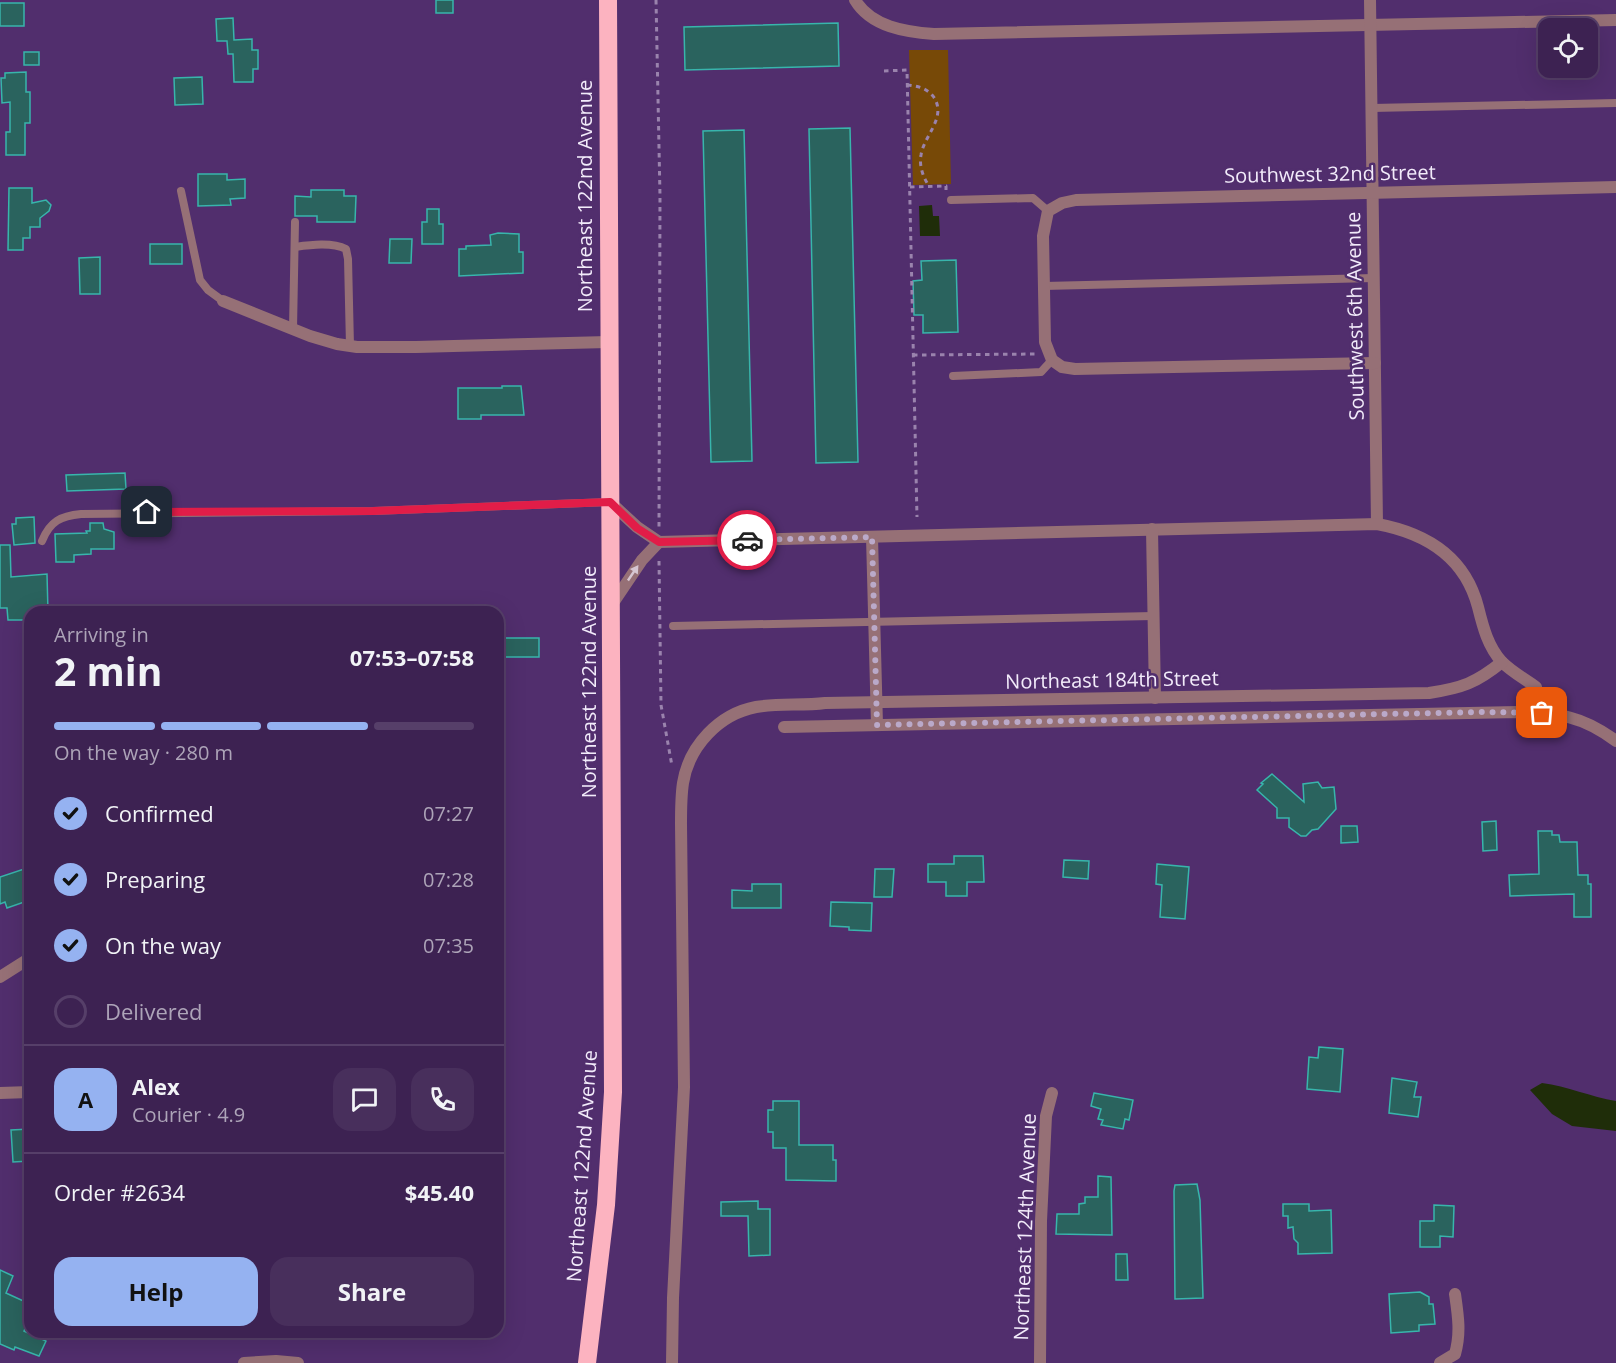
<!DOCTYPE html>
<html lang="en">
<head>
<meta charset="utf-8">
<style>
  body { margin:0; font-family:"Open Sans",sans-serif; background:#482f5c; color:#f1f3f6; height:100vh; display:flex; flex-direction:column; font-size:22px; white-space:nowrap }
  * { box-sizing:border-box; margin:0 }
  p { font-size:20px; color:#ada4b8 }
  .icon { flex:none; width:33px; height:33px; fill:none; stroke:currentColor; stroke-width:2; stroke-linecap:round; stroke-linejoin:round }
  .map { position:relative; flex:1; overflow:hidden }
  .side { position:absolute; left:24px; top:606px; width:480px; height:732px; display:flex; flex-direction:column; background:#3d2252; border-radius:18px; box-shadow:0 6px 24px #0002,0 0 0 2px #563f69 }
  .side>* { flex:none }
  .controls { position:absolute; left:1538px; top:18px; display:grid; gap:12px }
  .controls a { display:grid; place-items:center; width:60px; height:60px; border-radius:12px; background:#3d2252; box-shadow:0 6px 24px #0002,0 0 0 2px #563f69; font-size:30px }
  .pin { position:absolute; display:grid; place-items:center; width:51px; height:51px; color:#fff; margin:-26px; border-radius:12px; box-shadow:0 3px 9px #0006 }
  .courier { position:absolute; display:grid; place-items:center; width:60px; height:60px; margin:-30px; border:4px solid #e11d48; border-radius:50%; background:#fff; color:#222; box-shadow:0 2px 8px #0007 }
  .summary em { font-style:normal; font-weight:700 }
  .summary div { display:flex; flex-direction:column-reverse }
  .summary { display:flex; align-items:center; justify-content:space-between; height:102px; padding:0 30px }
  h1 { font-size:39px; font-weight:700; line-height:45px }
  .bar { display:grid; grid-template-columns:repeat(4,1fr); gap:9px 6px; align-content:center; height:72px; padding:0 30px }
  .bar i { height:8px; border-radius:4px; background:#563f69 }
  .bar .selected { background:#95b2f1 }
  .bar p { grid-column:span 4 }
  .line { display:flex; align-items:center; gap:15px; padding:0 30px; border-top:2px solid #563f69 }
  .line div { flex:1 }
  .round { display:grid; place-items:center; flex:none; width:63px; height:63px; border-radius:18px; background:#482f5c }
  ol { padding:0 30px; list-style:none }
  li { display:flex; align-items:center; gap:18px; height:66px }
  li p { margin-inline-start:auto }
  li .icon { padding:6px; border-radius:50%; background:#95b2f1; color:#111; stroke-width:4 }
  li:last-child { color:#ada4b8 }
  li i { width:33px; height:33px; border:3px solid #563f69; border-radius:50% }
  .action { display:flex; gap:12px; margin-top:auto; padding:12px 30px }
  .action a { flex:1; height:69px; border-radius:18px; background:#95b2f1; color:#111; font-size:24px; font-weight:700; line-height:69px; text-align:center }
  .action a+a { background:#482f5c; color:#f1f3f6 }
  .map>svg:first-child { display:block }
</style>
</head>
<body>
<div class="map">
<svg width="1616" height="1363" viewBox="0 0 1616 1363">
  <rect width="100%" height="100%" fill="#512e6d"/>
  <polygon fill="#774907" points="909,50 948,50 951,184 913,185"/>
  <g fill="#1f2d09">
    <polygon points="932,205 933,216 939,216 940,236 920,236 919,206"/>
    <path d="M1542 1083C1567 1086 1591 1097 1616 1101V1131L1572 1126 1552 1114 1530 1090Z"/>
  </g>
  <g fill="#2a635e" stroke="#38b5ac" stroke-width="1.5">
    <rect x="436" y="0" width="17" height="13"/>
    <rect x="0" y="3" width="24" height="23"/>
    <polygon points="233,18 234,40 252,39 252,50 258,50 258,69 253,69 253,82 234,82 233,54 228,54 227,41 217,41 216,19"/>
    <polygon points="838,23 839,66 685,70 684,27"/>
    <rect x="24" y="52" width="15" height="13"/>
    <polygon points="26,72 26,92 30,92 30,123 25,123 25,155 6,155 6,132 10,132 10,102 2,103 1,78 5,78 5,73"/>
    <polygon points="202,77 203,104 175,105 174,78"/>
    <polygon points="850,128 858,462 816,463 809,129"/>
    <polygon points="744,130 752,461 711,462 703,131"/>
    <polygon points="198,174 227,174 227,180 245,179 245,198 230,199 231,205 198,206"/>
    <polygon points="9,188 32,188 32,203 46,200 51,205 49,211 40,218 40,227 30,227 30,238 23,238 23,250 8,250"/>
    <polygon points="311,190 344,190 344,196 356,196 355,222 317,222 317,216 295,216 295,196 311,197"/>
    <polygon points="427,209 439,209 439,224 443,224 443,244 422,244 422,222 427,222"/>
    <polygon points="498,233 519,234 519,252 523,252 523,273 459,276 459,249 466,249 466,246 491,245 490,235"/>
    <polygon points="390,239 412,239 411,263 389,263"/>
    <rect x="150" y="244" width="32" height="20"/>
    <polygon points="100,257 100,294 80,294 79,258"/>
    <polygon points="956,260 958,332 923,333 923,315 914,315 913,281 922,280 921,261"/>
    <polygon points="502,386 521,386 524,415 481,415 481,419 458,419 458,388 502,388"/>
    <polygon points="125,473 126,489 67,491 66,475"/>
    <polygon points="34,517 35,543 14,545 12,524 16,524 16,518"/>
    <polygon points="90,523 103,523 104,529 114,532 114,549 91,549 91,554 74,555 74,562 56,562 55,534 87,533 86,531 90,531"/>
    <polygon points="0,545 10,545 11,577 47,574 48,612 30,612 30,620 8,620 7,608 0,608"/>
    <rect x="504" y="638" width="35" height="19"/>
    <polygon points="1272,774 1304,802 1303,784 1318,782 1322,788 1334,787 1336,809 1318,829 1312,830 1306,836 1301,836 1289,827 1289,818 1277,818 1277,808 1257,790 1263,784 1261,783"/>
    <polygon points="1496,821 1497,850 1483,851 1482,822"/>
    <polygon points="1341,826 1357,826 1358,842 1341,843"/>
    <polygon points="1538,831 1552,831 1552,835 1559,835 1560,842 1577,842 1578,875 1588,875 1588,884 1591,884 1591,917 1574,917 1574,894 1510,896 1509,875 1539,874"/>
    <polygon points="954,856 983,856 984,882 967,882 967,896 946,896 946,882 928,882 928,864 954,864"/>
    <polygon points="1064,860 1089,861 1088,879 1063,877"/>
    <polygon points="1157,864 1189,867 1185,919 1160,917 1162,885 1156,884"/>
    <polygon points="30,867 30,900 7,908 5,902 0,904 0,877"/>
    <polygon points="875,869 894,869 892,897 874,897"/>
    <polygon points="752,884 781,884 781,908 732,908 732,890 752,891"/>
    <polygon points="831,902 872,903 871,931 849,930 849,927 830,926"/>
    <polygon points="1319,1047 1343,1049 1340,1092 1307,1089 1309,1057 1318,1058"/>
    <polygon points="1392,1078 1417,1082 1414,1097 1421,1097 1418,1117 1389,1113"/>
    <polygon points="1094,1093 1133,1100 1129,1120 1125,1119 1123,1129 1101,1125 1103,1120 1098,1119 1101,1109 1091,1106"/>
    <polygon points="773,1101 799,1101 799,1145 833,1145 833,1160 836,1160 836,1181 786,1180 786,1148 773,1148 773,1132 768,1132 768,1110 773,1110"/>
    <polygon points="30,1129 30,1161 13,1162 11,1130"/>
    <polygon points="1098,1176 1111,1177 1112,1235 1056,1234 1057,1214 1079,1214 1079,1204 1085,1203 1085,1197 1098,1197"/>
    <polygon points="1197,1184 1200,1200 1203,1298 1175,1299 1174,1191 1175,1185"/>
    <polygon points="758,1201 758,1209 770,1209 770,1255 749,1256 748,1216 721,1216 721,1202"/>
    <polygon points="1283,1204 1309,1204 1309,1211 1331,1210 1332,1253 1298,1254 1298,1243 1294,1239 1293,1227 1288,1228 1288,1216 1283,1216"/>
    <polygon points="1434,1205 1454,1206 1453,1237 1440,1236 1440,1247 1420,1247 1420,1221 1434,1221"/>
    <polygon points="1116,1254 1127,1254 1128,1280 1116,1280"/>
    <polygon points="0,1270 13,1276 6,1293 30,1304 30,1317 24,1331 46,1341 39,1356 15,1347 14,1350 0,1344"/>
    <polygon points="1420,1292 1429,1297 1429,1304 1433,1304 1435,1324 1419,1325 1419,1331 1391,1333 1389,1294"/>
  </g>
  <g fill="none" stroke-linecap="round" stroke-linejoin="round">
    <g stroke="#9a83ad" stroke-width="3" stroke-dasharray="4.5 4.5" stroke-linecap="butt">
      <polyline points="656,0 660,196 659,527"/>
      <polyline points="884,71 907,70 917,517"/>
      <path d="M907 85C918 86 926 88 933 96 948 117 924 135 921 155 919 166 923 177 929 186"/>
      <polyline points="910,187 946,186 946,190"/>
      <polyline points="913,355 1037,354"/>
      <polyline points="659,561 661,705 672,766"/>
    </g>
    <g stroke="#967076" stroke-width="8">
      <polyline points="1372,108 1616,103"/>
      <polyline points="181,191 200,280 208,290 223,301"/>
      <polyline points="951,200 1033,198 1048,211"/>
      <path d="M295 247C310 245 332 242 346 249L348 259 350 346"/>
      <polyline points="1044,286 1374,278"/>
      <polyline points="293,329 295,222"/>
      <polyline points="953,376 1041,372 1052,360"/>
      <path d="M42 541C50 521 61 516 81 514L373 511 610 502"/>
      <polyline points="673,626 1154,616"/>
    </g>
    <g stroke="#967076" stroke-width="12">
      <path d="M855 0C871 27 906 32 934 34L1616 20"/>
      <polyline points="1370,0 1377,524"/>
      <polyline points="223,301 310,336 337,344 357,347 416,347 608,342"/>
      <polyline points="1375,363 1075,369 1062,367 1052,360 1045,342 1043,236 1048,211 1062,203 1076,200 1616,187"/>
      <path d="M610 502 637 527 659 542 1377 524C1426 533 1465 557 1478 607 1483 627 1488 647 1502 662 1512 672 1525 679 1536 687"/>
      <polyline points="1152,529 1155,698"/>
      <polyline points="872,537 877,725"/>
      <polyline points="611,606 642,560 659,542"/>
      <path d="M784 727 1518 712C1560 714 1581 715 1616 741"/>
      <polyline points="0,977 30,958"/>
      <polyline points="0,1093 30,1092"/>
      <polyline points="244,1363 276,1361 298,1363"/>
      <path d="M672 1363 673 1298 684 1087 681 824C681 811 681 796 683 783 689 746 719 714 756 707 778 703 803 706 825 703L1429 693C1462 688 1476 683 1502 662"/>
      <polyline points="1040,1363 1041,1221 1046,1116 1052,1093"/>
      <path d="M1440 1363 1455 1354C1461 1333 1458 1315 1455 1294"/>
    </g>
    <polyline stroke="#fcb3c0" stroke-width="18" points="587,1363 606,1205 613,1092 608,0"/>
  </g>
  <defs><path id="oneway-solid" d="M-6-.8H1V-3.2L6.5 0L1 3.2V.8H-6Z" transform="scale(1.5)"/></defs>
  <use fill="#d6c6d2" href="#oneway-solid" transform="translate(633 573) rotate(-56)"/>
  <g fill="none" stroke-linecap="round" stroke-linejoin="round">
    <polyline stroke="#baa9c9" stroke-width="6" stroke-dasharray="0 10.8" points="747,540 872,537 877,725 1482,712 1542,713"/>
    <polyline stroke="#e11d48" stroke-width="8" points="147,512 373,511 610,502 637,528 659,542 747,540"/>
  </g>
  <g text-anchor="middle" stroke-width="5" stroke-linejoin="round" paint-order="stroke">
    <g font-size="20" fill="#f2ebfa" stroke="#512e6d">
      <text transform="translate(1330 174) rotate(-1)" y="7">Southwest 32nd Street</text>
      <text transform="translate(585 196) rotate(-90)" y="7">Northeast 122nd Avenue</text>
      <text transform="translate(1355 316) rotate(-91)" y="7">Southwest 6th Avenue</text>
      <text transform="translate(1112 680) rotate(-1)" y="7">Northeast 184th Street</text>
      <text transform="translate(589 682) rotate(-90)" y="7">Northeast 122nd Avenue</text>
      <text transform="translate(582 1166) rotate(-86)" y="7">Northeast 122nd Avenue</text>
      <text transform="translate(1025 1227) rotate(-88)" y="7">Northeast 124th Avenue</text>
    </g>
  </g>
</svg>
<div class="controls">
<a><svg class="icon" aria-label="locate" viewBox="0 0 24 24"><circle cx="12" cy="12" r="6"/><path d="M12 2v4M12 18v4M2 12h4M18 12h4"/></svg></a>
</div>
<div class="pin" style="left:1542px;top:713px;background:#ea580c"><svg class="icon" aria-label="bag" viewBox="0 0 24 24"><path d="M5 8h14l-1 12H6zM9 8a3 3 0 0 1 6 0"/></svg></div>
<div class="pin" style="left:147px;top:512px;background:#1f2937"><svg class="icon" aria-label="home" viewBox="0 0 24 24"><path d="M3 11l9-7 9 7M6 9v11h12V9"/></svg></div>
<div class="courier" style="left:747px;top:540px"><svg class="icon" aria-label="car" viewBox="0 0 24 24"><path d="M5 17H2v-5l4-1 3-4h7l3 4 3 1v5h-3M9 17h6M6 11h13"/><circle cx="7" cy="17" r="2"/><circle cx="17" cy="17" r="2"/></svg></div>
<section class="side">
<div class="summary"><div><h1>2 min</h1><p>Arriving in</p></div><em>07:53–07:58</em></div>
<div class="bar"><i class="selected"></i><i class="selected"></i><i class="selected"></i><i></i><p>On the way · 280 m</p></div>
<ol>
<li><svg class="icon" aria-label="check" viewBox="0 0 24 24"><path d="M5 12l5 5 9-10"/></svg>Confirmed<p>07:27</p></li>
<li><svg class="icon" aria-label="check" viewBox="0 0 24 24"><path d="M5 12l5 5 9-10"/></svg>Preparing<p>07:28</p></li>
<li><svg class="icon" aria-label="check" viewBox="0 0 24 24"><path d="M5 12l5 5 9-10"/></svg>On the way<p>07:35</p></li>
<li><i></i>Delivered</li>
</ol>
<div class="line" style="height:108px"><b class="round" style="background:#95b2f1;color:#111">A</b><div><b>Alex</b><p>Courier · 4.9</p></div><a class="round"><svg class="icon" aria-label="chat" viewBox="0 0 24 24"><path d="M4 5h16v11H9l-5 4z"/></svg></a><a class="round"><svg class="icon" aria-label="phone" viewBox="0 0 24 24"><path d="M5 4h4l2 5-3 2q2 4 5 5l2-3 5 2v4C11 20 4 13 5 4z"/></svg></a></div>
<div class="line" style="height:78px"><div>Order #2634</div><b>$45.40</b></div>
<div class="action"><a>Help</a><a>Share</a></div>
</section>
</div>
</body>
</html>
